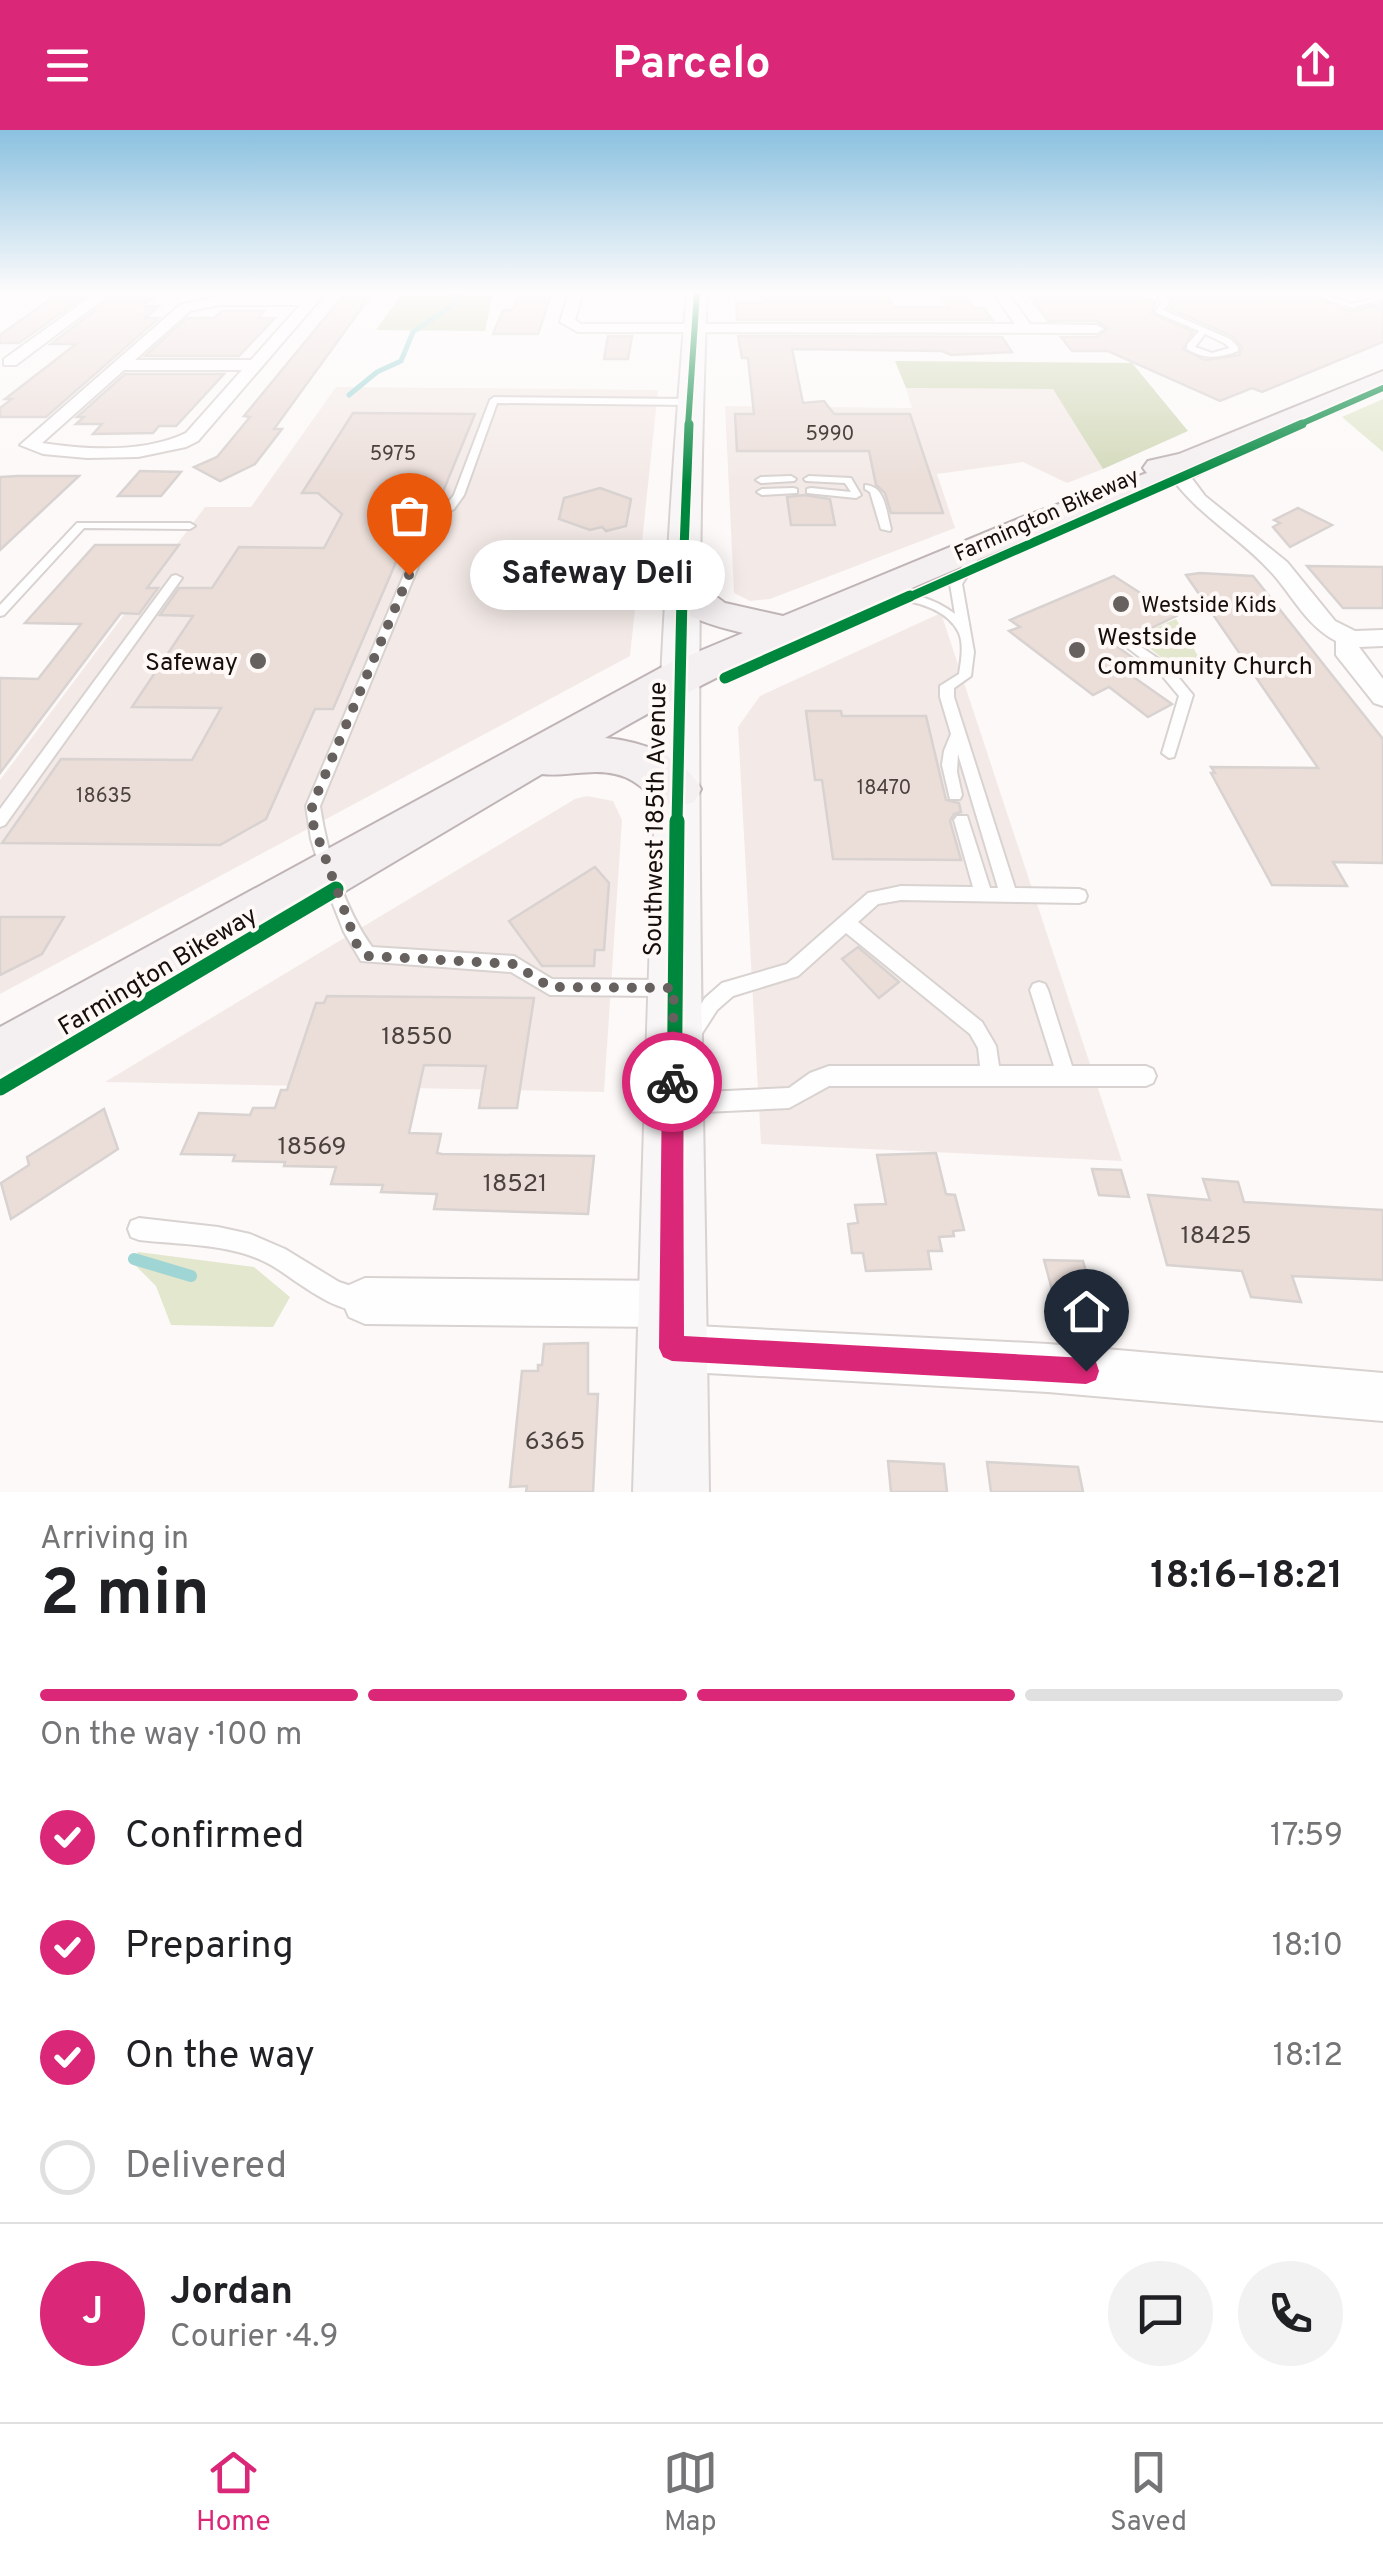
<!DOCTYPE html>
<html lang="en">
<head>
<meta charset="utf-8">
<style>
  body { margin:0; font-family:Overpass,sans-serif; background:#f2f2f2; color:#202124; height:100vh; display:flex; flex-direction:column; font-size:38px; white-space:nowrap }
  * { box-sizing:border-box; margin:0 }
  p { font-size:32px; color:#757577 }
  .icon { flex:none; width:55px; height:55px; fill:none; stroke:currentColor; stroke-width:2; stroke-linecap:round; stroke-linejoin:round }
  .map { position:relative; height:1362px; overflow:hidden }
  .side { display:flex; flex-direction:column; background:#fff; flex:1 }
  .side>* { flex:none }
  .pin { position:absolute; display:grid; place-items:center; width:85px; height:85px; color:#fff; margin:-102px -42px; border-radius:50% 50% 50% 0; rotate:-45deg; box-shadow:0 0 10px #0007 }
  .pin .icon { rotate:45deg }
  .courier { position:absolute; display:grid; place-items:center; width:100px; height:100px; margin:-50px; border:8px solid #db2777; border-radius:50%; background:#fff; color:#222; box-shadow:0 2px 12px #0007 }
  .bubble { position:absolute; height:70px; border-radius:35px; background:#fff; box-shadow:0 5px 25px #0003; font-size:32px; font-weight:700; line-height:70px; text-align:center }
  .overview em { font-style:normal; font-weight:700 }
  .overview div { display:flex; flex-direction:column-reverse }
  .overview { display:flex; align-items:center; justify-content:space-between; height:170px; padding:0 40px }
  h1 { font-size:65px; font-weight:700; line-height:75px }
  .bar { display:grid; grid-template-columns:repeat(4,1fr); gap:15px 10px; align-content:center; height:120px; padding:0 40px }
  .bar i { height:12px; border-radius:8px; background:#e0e0e0 }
  .bar .on { background:#db2777 }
  .bar p { grid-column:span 4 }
  .line { display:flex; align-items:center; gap:25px; padding:0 40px; border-top:2px solid #e0e0e0 }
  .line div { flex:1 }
  .round { display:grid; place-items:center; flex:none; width:105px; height:105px; border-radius:52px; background:#f2f2f2 }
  ol { padding:0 40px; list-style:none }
  li { display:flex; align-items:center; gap:30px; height:110px }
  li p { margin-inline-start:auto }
  li .icon { padding:10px; border-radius:50%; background:#db2777; color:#fff; stroke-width:4 }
  li:last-child { color:#757577 }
  li i { width:55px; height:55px; border:5px solid #e0e0e0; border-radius:50% }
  header { display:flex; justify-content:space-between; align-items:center; height:130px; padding:0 40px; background:#db2777; color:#fff; font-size:45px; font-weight:700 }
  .dock { display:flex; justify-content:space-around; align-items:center; height:140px; border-top:2px solid #e0e0e0; background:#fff; font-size:28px; color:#757577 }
  .dock a { display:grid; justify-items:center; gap:5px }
  .dock .on { color:#db2777 }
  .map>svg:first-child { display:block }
</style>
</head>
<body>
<header><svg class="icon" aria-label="menu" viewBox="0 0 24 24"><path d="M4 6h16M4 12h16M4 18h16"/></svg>Parcelo<svg class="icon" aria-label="share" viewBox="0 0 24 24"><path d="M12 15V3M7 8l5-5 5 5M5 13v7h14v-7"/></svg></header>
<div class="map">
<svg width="1383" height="1362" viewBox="0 0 1383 1362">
  <rect width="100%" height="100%" fill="#fcf9f8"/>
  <g fill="#f3eae7">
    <polygon points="336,257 658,260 630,526 0,864 0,650 205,377 251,377"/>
    <polygon points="906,258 1054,259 1103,339 1067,353 1023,332 937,344 955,398 770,469 750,471 734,463 725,276 912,278"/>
    <polygon points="941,483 1122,1031 761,1014 738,597 760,566"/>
    <polygon points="587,666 613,671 622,690 604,962 105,952 575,669"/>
  </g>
  <g fill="#e2e7cd">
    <polygon points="1383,269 1383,322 1342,287"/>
    <polygon points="1176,489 1201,531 1166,531 1135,507"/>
    <polygon points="138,1122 254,1137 290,1167 273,1197 171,1195 156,1156 133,1133"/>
  </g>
  <g fill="#d2d9b9">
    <polygon points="403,162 493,162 485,201 376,200"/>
    <polygon points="895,231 1132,233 1188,301 1103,339 1053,259 906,258"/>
  </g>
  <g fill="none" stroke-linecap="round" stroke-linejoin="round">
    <polyline stroke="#9fd5d4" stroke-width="5" points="349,265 377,242 401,231 413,202 455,174 458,167 454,162"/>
    <polyline stroke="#9fd5d4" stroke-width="12" points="134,1129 191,1146"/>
  </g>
  <g fill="#ebded9" stroke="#d8d2d0" stroke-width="2.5">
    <polygon points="760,162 885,162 894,177 948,177 942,166 967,166 973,178 984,178 992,190 737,190 736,173 763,173"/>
    <polygon points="1027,162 1128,162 1156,172 1151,183 1193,202 1183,219 1205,230 1239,225 1242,217 1232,206 1170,179 1173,175 1167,162 1302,162 1351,182 1383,173 1383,212 1262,262 1252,258 1220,271 1108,221 1072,221 1061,207 1097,207 1108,198 1097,191 1048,191"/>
    <polygon points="57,164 88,164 19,213 0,213 0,205"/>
    <polygon points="116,164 158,164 143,176 159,176 145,188 159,188 46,287 0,287 0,278 12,269 5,269 76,214 51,214"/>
    <polygon points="520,165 551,165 538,204 493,204 503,180 512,180"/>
    <polygon points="342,167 369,168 274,299 282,299 255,334 220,351 194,337 217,327 250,287 244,286"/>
    <polygon points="222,181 264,181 258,188 275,188 239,226 145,226 187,188 214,188"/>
    <polygon points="608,206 632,206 628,229 604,229"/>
    <polygon points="738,206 1002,207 1012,222 951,225 942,221 792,219 803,273 824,271 834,284 910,284 943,383 891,383 885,363 876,355 869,321 737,321 735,284 754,284 748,228 742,228"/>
    <polygon points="125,244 224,244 176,296 159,296 153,303 93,304 102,294 76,294 84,287 77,287"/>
    <polygon points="353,283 475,284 442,364 420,364 397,418 402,418 333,579 315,579 266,689 220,715 2,713 61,629 192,630 221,578 132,577 193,486 160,485 179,458 212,458 239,417 324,418 342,384 318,363 302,363"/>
    <polygon points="140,341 181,342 161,366 118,366"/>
    <polygon points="18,346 79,346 0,420 0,347"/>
    <polygon points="600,358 631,369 626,396 606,401 602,397 590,400 559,389 564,368"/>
    <polygon points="804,365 830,369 835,395 791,395 787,367"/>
    <polygon points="1298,378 1332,395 1290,417 1273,397 1280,393 1274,390"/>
    <polygon points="95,415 179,415 147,458 158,458 139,484 121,483 0,643 0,548 38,549 81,494 25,493"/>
    <polygon points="1307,436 1383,437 1383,478 1343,478"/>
    <polygon points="1200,443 1253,446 1383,609 1383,733 1333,732 1347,756 1272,755 1211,643 1215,643 1211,637 1318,638 1186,445"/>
    <polygon points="1114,446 1176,486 1133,507 1126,505 1115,515 1147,538 1132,546 1172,574 1148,587 1109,557 1093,565 1009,501 1020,497 1010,490"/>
    <polygon points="806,581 841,581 842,586 926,586 946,670 959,673 961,682 954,684 950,691 961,730 833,729 822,650 815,650"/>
    <polygon points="595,737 609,753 604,820 595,820 594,836 542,836 509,791"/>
    <polygon points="0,787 64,787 42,824 0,845"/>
    <polygon points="858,817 899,852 879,868 842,829"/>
    <polygon points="327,866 534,868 517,978 479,978 486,936 424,935 409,1003 441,1004 437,1023 442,1024 594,1026 588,1084 434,1079 437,1064 381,1062 383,1055 331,1054 336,1037 284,1036 285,1032 233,1031 235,1025 181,1024 199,983 250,985 253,978 275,978 281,960 287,960 316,873 324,873"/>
    <polygon points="104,979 118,1019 11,1089 1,1053 29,1035 27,1027"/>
    <polygon points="936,1023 946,1064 955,1065 964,1100 953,1101 954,1106 939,1107 942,1121 928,1121 931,1139 866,1141 863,1123 852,1123 848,1094 858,1093 855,1075 886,1074 877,1025"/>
    <polygon points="1092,1039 1121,1040 1129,1067 1099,1065"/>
    <polygon points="1203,1049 1238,1052 1244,1072 1383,1080 1383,1150 1292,1146 1301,1172 1251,1167 1242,1141 1167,1135 1148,1065 1210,1070"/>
    <polygon points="1044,1130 1083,1131 1092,1163 1053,1163"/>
    <polygon points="588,1213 588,1264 598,1264 593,1362 526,1362 527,1356 510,1357 522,1241 538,1241 538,1235 542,1235 544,1214"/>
    <polygon points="888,1331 944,1334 947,1362 891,1362"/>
    <polygon points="987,1332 1078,1337 1083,1362 991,1362"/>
  </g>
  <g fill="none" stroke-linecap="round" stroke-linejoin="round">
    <g stroke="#d8d2d0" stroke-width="4">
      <g id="lane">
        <path d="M1157 162H1163L1169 174 1163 180 1230 209 1238 217V221C1219 228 1205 230 1187 219V215L1199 201 1155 182 1161 174ZM1205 204 1224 213 1230 218 1212 223 1195 217Z"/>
        <polygon points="1306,162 1316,162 1352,174 1383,165 1383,169 1352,178"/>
        <path d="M494 267 690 269 694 272 690 275 497 273 464 365 454 379 438 388 320 676C327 723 344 778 372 817L514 826 552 849 665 850 671 852 674 858 671 864 665 866 550 865 511 842 361 831 344 802 325 754 311 709 306 676 429 386 446 375 454 365 490 270Z"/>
        <polygon points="791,346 796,349 794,351 761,353 756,350 761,347"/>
        <polygon points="809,346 851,348 861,365 856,368 807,363 807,359 811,358 851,362 845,353 806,351 804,349"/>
        <path d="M865 355C886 356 886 382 891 399L890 401 881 399 870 362 865 359Z"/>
        <polygon points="793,358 797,359 797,363 762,365 757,362 762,359"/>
        <polygon points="77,393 190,393 195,396 190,399 84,398 4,485 0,486 0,475"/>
        <path d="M980 415 985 418 962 454 974 522 971 546 954 558V567L1015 758 1079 759 1085 761 1087 766 1085 771 1079 773 901 770 878 774 858 792 982 892 996 916 999 936H1054L1030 860 1033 854 1039 852 1045 854 1048 860 1072 936H1146L1153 939 1156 946 1153 953 1146 956H829L789 978 684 983 677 980 674 973 677 966 684 963 789 958 810 943 829 936H980L978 918 970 904 846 803 798 846 733 866 717 880 699 908 692 911 685 908 683 902 705 868 722 853 787 834 868 763 901 756 973 757 954 690 957 686H967L990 758H998L958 624 957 642 962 665 960 669H950L942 635 944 621 951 604 940 567V556L959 544C961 531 964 515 959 503 946 475 905 469 879 467L873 463 879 459C907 462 933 467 955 484L950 454 976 416Z"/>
        <polygon points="176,445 182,448 5,695 0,697 0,679 172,446"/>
        <polygon points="1128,508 1169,536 1193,565 1174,627 1169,628 1162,623 1179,566 1159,542 1124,515 1122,512"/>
        <path d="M139 1088 218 1097 250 1104 285 1119 339 1152 369 1162 372 1170 369 1178C341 1190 294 1148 271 1135 232 1113 182 1115 139 1110L131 1107 128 1099 131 1091Z"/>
      </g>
    </g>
    <g stroke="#d8d2d0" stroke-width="4">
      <g id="street">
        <polygon points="97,162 113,162 16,235 4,235 4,229"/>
        <path d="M311 162H326L198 311 186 317 138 327 87 328 43 324 20 315 180 175 219 167H307ZM219 175H300L251 230H135L190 181ZM124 240H242L186 303C144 323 87 320 42 313Z"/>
        <polygon points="569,162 583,162 575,190 581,194 1015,194 993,162 1007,162 1030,194 1097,195 1104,199 1097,203 578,202 560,192"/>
        <path d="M1177 336 1184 338 1205 366 1287 432 1335 491 1355 501 1383 500V516L1359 517 1383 549V576L1374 573 1336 525V511C1307 496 1294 468 1273 444 1239 406 1200 388 1167 342Z"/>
        <polygon points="365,1148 672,1151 688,1158 695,1174 688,1190 676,1195 1048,1214 1383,1243 1383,1291 1048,1262 672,1241 655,1235 649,1218 655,1201 667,1197 365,1194 349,1187 342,1171 349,1155"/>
      </g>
    </g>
    <g stroke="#d8d2d0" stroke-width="4">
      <path id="secondary" d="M687 162H707C691 562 704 962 709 1362H633C646 962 652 561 687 162Z"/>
    </g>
    <g stroke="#bfb4b6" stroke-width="4">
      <path id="primary" d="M1383 241V259L1204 336 1199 344C1150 366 1100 379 1049 400 899 463 746 526 605 608 641 611 684 626 701 659L694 672C654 685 649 651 615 644 591 638 566 647 542 644L22 953 0 962V897L664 536 743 503C711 495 682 489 663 460L668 452 682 448 696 452 725 473 783 486 1025 386 1147 343 1143 338 1148 331 1179 324Z"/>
    </g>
    <use href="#lane" fill="#fffefe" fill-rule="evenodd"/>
    <use href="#street" fill="#fffefe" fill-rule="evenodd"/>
    <use href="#secondary" fill="#f9f6f7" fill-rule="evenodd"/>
    <use href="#primary" fill="#f4eff0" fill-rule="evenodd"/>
    <g stroke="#fef8f6" stroke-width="10">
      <g id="cycleway-far4">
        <polyline points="688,296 697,162"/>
        <polyline points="1296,296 1383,258"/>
      </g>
    </g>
    <g stroke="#fef8f6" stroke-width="12">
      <g id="cycleway-far3">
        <polyline points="682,469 689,294"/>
        <polyline points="905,469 1302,294"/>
      </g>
    </g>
    <g stroke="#fef8f6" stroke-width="16">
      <g id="cycleway-far2">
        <polyline points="725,548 910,466"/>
        <polyline points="677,693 682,466"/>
      </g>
    </g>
    <g stroke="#fef8f6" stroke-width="21">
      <g id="cycleway-far1">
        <polyline points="0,958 336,759"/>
        <polyline points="674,985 677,691"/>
      </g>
    </g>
    <g stroke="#fef8f6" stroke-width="25">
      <polyline id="cycleway" points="672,1218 674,982"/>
    </g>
    <use href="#cycleway-far4" stroke="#00873e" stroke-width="6"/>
    <use href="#cycleway-far3" stroke="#00873e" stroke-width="9"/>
    <use href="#cycleway-far2" stroke="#00873e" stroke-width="11"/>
    <use href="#cycleway-far1" stroke="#00873e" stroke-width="15"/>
    <use href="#cycleway" stroke="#00873e" stroke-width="19"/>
  </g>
  <linearGradient id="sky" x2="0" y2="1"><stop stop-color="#8bc1e0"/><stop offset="0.46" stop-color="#fefcfc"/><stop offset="1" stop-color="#fefcfc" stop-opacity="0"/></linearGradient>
  <rect width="1383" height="353" fill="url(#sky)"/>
  <polygon fill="#db2777" points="672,941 680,944 683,952 684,1206 1086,1228 1096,1232 1099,1241 1096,1250 1086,1254 672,1231 663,1227 659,1218 662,952 665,944"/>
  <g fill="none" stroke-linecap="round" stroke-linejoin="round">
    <polyline stroke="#66605e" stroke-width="10" stroke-dasharray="0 18" points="409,445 312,676 313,694 357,815 367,826 514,834 550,857 674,858 672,952"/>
  </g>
  <g fill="#66605e" stroke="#fef8f6" stroke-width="4">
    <circle cx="1121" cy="474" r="10"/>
    <circle cx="1077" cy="520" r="10"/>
    <circle cx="258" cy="531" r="10"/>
  </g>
  <g text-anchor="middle" stroke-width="8" stroke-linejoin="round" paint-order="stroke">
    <g font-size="20" fill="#4b423e">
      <text x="830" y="310">5990</text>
      <text x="393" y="330">5975</text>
      <text x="884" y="664">18470</text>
      <text x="104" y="672">18635</text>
    </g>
    <g font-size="22" fill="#160e0b" stroke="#fef8f6">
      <text transform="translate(1046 384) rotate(-24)" y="8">Farmington Bikeway</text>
    </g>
    <g font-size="22" fill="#160e0b" stroke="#fef8f6" text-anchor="start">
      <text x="1141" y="482">Westside Kids</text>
    </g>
    <g font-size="25" fill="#160e0b" stroke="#fef8f6" text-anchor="start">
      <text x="1097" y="515">Westside<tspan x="1097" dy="29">Community Church</tspan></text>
      <text x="238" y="540" text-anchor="end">Safeway</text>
    </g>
    <g font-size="25" fill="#160e0b" stroke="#fef8f6">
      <text transform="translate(654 689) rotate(-89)" y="9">Southwest 185th Avenue</text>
      <text transform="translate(157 840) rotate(-31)" y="9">Farmington Bikeway</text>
    </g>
    <g font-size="25" fill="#4b423e">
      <text x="417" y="914">18550</text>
      <text x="312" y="1024">18569</text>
      <text x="515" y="1061">18521</text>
      <text x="1216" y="1113">18425</text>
      <text x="555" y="1319">6365</text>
    </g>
  </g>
</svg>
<div class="pin" style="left:409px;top:445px;background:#ea580c"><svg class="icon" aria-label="bag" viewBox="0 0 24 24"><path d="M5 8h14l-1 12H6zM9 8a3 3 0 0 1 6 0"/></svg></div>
<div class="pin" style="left:1086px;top:1241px;background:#1f2937"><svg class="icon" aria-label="home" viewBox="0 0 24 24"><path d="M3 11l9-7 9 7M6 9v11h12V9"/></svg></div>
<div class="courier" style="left:672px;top:952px"><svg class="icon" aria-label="bike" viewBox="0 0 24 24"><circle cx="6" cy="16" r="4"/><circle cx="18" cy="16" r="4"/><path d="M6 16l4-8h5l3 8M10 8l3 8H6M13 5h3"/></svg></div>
<div class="bubble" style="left:470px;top:410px;width:255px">Safeway Deli</div>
</div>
<section class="side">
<div class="overview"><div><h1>2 min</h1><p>Arriving in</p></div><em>18:16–18:21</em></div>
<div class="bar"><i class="on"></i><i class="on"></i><i class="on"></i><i></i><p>On the way · 100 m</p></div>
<ol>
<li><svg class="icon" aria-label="check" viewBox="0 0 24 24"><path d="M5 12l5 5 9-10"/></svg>Confirmed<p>17:59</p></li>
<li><svg class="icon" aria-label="check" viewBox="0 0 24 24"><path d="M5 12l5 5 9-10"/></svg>Preparing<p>18:10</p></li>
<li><svg class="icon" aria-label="check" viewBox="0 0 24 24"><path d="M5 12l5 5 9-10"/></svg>On the way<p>18:12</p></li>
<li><i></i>Delivered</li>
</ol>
<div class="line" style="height:180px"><b class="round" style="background:#db2777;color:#fff">J</b><div><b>Jordan</b><p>Courier · 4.9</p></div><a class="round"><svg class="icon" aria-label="chat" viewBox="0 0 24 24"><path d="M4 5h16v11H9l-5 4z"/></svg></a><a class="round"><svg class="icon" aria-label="phone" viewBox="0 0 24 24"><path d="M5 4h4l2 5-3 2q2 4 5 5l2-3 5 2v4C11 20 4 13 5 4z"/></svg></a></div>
</section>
<nav class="dock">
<a class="on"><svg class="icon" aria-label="home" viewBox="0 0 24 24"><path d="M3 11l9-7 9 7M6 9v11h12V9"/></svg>Home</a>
<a><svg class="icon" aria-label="map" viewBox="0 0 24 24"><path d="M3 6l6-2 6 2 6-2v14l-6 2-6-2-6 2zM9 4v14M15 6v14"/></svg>Map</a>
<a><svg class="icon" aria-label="saved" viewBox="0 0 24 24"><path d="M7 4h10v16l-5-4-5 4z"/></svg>Saved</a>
</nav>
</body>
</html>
